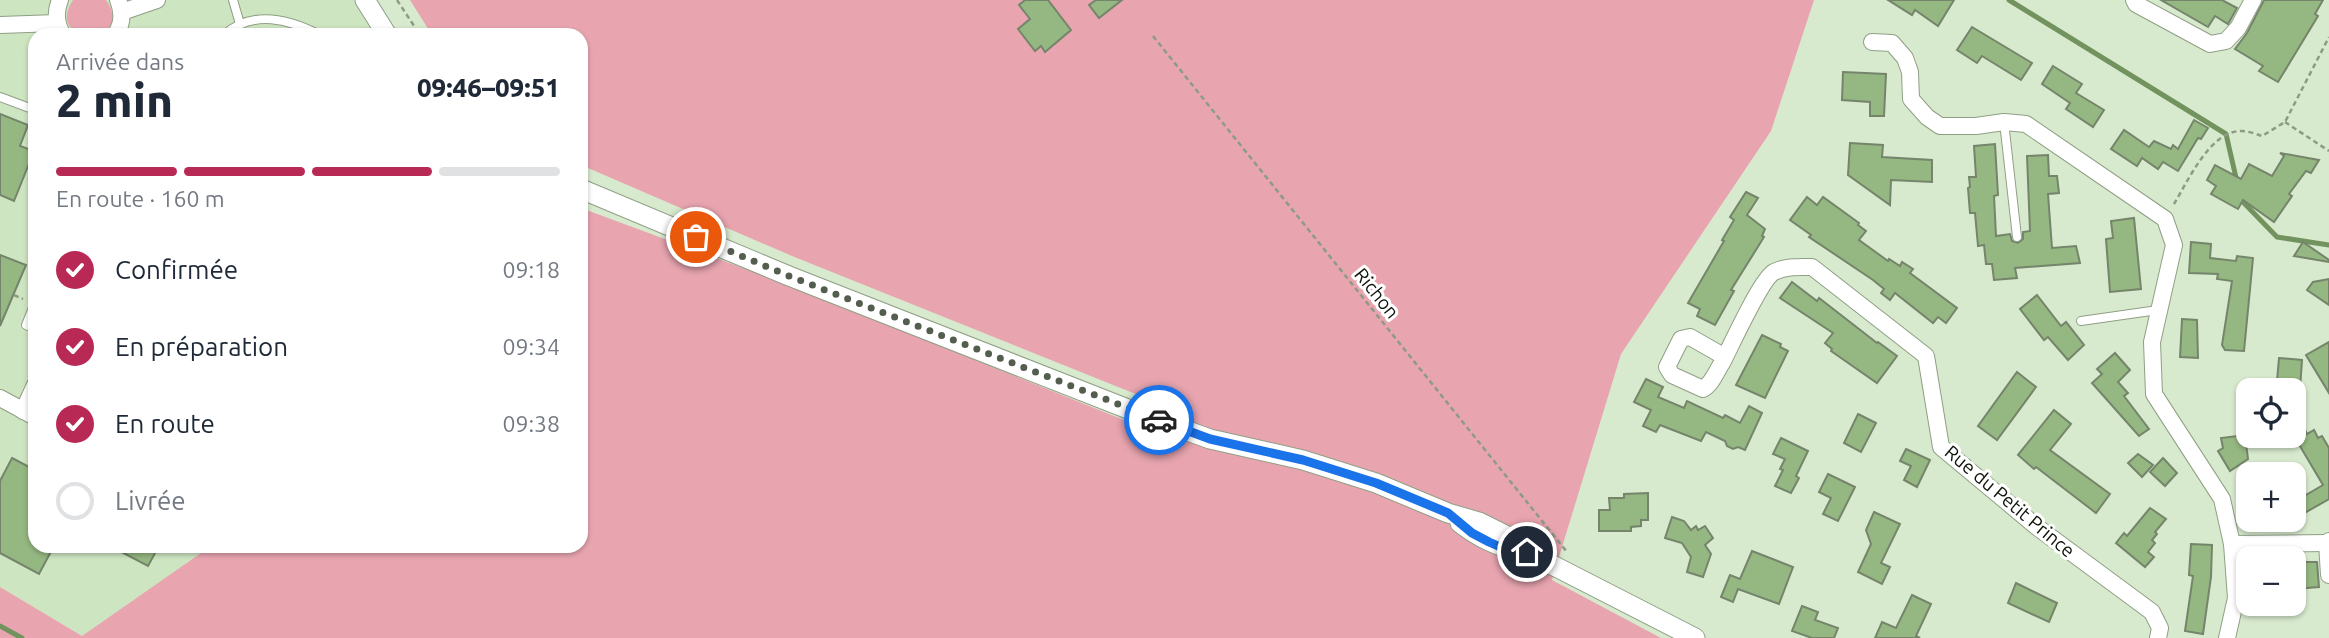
<!DOCTYPE html>
<html lang="fr">
<head>
<meta charset="utf-8">
<style>
  body { margin:0; font-family:Ubuntu,sans-serif; background:#f6f6f7; color:#1f2937; height:100vh; display:flex; flex-direction:column; font-size:26px; white-space:nowrap }
  * { box-sizing:border-box; margin:0 }
  p { font-size:23px; color:#747a83 }
  .icon { flex:none; width:38px; height:38px; fill:none; stroke:currentColor; stroke-width:2; stroke-linecap:round; stroke-linejoin:round }
  .map { position:relative; flex:1; overflow:hidden }
  .side { position:absolute; left:28px; top:28px; width:560px; height:525px; display:flex; flex-direction:column; background:#fff; border-radius:21px; box-shadow:0 2px 5px #0004 }
  .side>* { flex:none }
  .controls { position:absolute; left:2236px; top:378px; display:grid; gap:14px }
  .controls a { display:grid; place-items:center; width:70px; height:70px; border-radius:14px; background:#fff; box-shadow:0 2px 5px #0004; font-size:35px }
  .pin { position:absolute; display:grid; place-items:center; width:60px; height:60px; color:#fff; margin:-30px; border:4px solid #fff; border-radius:50%; box-shadow:0 2px 7px #0007 }
  .courier { position:absolute; display:grid; place-items:center; width:70px; height:70px; margin:-35px; border:5px solid #1a73e8; border-radius:50%; background:#fff; color:#222; box-shadow:0 2px 9px #0007 }
  .summary em { font-style:normal; font-weight:800 }
  .summary div { display:flex; flex-direction:column-reverse }
  .summary { display:flex; align-items:center; justify-content:space-between; height:119px; padding:0 28px }
  h1 { font-size:46px; font-weight:800; line-height:52px }
  .bar { display:grid; grid-template-columns:repeat(4,1fr); gap:10px 7px; align-content:center; height:84px; padding:0 28px }
  .bar i { height:9px; border-radius:5px; background:#e0e1e3 }
  .bar .active { background:#b92955 }
  .bar p { grid-column:span 4 }
  ol { padding:0 28px; list-style:none }
  li { display:flex; align-items:center; gap:21px; height:77px }
  li p { margin-inline-start:auto }
  li .icon { padding:7px; border-radius:50%; background:#b92955; color:#fff; stroke-width:4 }
  li:last-child { color:#747a83 }
  li i { width:38px; height:38px; border:4px solid #e0e1e3; border-radius:50% }
  .map>svg:first-child { display:block }
</style>
</head>
<body>
<div class="map">
<svg width="2329" height="638" viewBox="0 0 2329 638">
  <rect width="100%" height="100%" fill="#d8eace"/>
  <polygon fill="#cee5c1" points="0,0 355,0 379,35 35,35 35,546 211,546 82,636 0,587"/>
  <g fill="#e8a5b0">
    <path d="M73 0H106C138 46 42 46 73 0Z"/>
    <polygon points="410,0 1814,0 1771,131 1621,354 1552,580 1661,638 0,638 0,587 82,636 211,546 581,546 581,208 781,282 1134,424 1153,401 792,256 581,165 581,35 432,35"/>
  </g>
  <g fill="none" stroke-linecap="round" stroke-linejoin="round">
    <g stroke="#72925e" stroke-width="5">
      <polyline points="2009,0 2226,134 2237,182"/>
      <polyline points="2240,195 2241,200 2277,237 2329,245"/>
      <polyline points="0,626 22,638"/>
    </g>
  </g>
  <g fill="#95b781" stroke="#74856b" stroke-width="2">
    <polygon points="1025,0 1048,0 1071,30 1045,52 1041,46 1035,51 1018,29 1030,19 1019,5"/>
    <polygon points="1096,0 1122,0 1099,18 1089,5"/>
    <polygon points="1888,0 1954,0 1938,26 1915,10 1912,15"/>
    <polygon points="2161,0 2222,0 2237,8 2228,24 2215,16 2208,27"/>
    <polygon points="2264,0 2323,0 2315,14 2318,16 2278,82 2259,71 2263,66 2235,49 2247,33"/>
    <polygon points="1972,27 2032,63 2021,80 1982,56 1977,63 1957,50"/>
    <polygon points="2053,66 2082,84 2076,93 2104,110 2093,127 2066,109 2070,103 2042,84"/>
    <polygon points="1843,72 1886,74 1884,116 1870,116 1870,102 1842,100"/>
    <polygon points="0,114 28,125 20,146 34,151 14,201 0,195"/>
    <polygon points="2194,120 2208,128 2201,139 2198,138 2178,171 2163,162 2158,169 2142,158 2137,166 2111,149 2124,130 2149,147 2154,141 2171,149 2173,145 2178,149"/>
    <polygon points="1850,143 1883,145 1882,157 1932,160 1932,182 1891,180 1890,205 1848,175"/>
    <polygon points="1995,144 1998,195 1994,196 1996,236 2010,234 2012,241 2018,243 2023,239 2023,232 2030,231 2027,156 2048,155 2049,176 2057,176 2059,193 2048,194 2052,248 2076,246 2080,263 2015,268 2017,278 1994,280 1992,264 1986,264 1984,245 1978,246 1975,213 1970,213 1968,188 1970,187 1969,177 1976,177 1974,146"/>
    <polygon points="2280,153 2319,160 2311,173 2306,171 2289,194 2292,196 2274,222 2243,200 2238,209 2211,194 2216,186 2207,180 2215,165 2241,179 2249,164 2272,176 2284,156"/>
    <polygon points="1746,192 1758,198 1747,215 1765,229 1762,236 1764,237 1731,290 1734,291 1715,325 1697,316 1700,309 1688,303 1724,241 1722,240 1734,220 1730,217"/>
    <polygon points="1807,197 1817,205 1823,197 1859,223 1858,225 1866,231 1859,240 1888,261 1889,259 1900,266 1902,262 1913,269 1910,273 1957,308 1946,323 1938,317 1933,323 1895,293 1890,300 1881,293 1884,289 1873,280 1809,237 1811,235 1790,220"/>
    <polygon points="2134,218 2141,289 2110,292 2106,239 2113,238 2111,221"/>
    <polygon points="2191,242 2211,244 2210,258 2236,261 2237,256 2253,258 2244,351 2225,350 2222,345 2232,281 2217,279 2218,274 2189,273"/>
    <polygon points="2303,242 2329,260 2329,262 2294,256"/>
    <polygon points="0,255 26,265 0,326"/>
    <polygon points="2329,279 2329,305 2307,290 2313,282"/>
    <polygon points="1792,282 1817,301 1819,298 1877,343 1878,342 1897,356 1877,383 1831,351 1832,349 1825,343 1833,333 1780,298"/>
    <polygon points="2037,295 2061,326 2066,322 2084,345 2068,360 2048,337 2044,340 2020,309"/>
    <polygon points="2182,319 2197,320 2198,358 2180,357"/>
    <polygon points="1762,335 1781,344 1780,347 1788,351 1765,398 1736,385"/>
    <polygon points="2329,342 2329,393 2306,355"/>
    <polygon points="2115,353 2130,370 2118,382 2128,393 2124,396 2149,429 2139,436 2092,383 2102,374 2097,369"/>
    <polygon points="2279,358 2302,360 2300,390 2281,390 2282,381 2277,381"/>
    <polygon points="2017,372 2036,387 1997,440 1978,426"/>
    <polygon points="1646,379 1663,387 1658,397 1684,408 1687,401 1723,418 1725,415 1740,423 1749,406 1762,413 1745,450 1738,447 1733,449 1727,446 1725,441 1706,432 1701,441 1660,425 1656,432 1643,426 1651,410 1634,402"/>
    <polygon points="2054,410 2071,424 2050,450 2110,494 2096,513 2036,467 2034,469 2018,455"/>
    <polygon points="1858,414 1876,423 1861,452 1844,443"/>
    <polygon points="2304,428 2307,434 2314,430 2318,438 2322,436 2329,448 2329,499 2294,519 2294,499 2299,499 2323,485 2294,436 2294,429"/>
    <polygon points="2245,435 2248,459 2230,471 2218,451 2223,448 2221,438"/>
    <polygon points="1781,438 1808,451 1796,476 1799,478 1791,493 1775,486 1783,470 1780,469 1785,459 1773,454"/>
    <polygon points="1906,449 1930,460 1917,487 1904,480 1911,466 1900,461"/>
    <polygon points="2138,454 2153,465 2142,477 2128,463"/>
    <polygon points="12,458 35,470 35,546 54,546 39,574 0,553 0,481"/>
    <polygon points="2163,458 2177,473 2165,486 2150,472"/>
    <polygon points="1828,474 1855,487 1838,521 1823,514 1831,498 1819,492"/>
    <polygon points="1648,493 1648,520 1641,520 1641,526 1631,527 1631,531 1599,531 1599,510 1610,510 1609,498 1624,498 1624,494"/>
    <polygon points="2150,508 2166,519 2155,532 2157,534 2152,540 2155,543 2148,552 2154,557 2145,567 2116,543 2124,533 2127,536"/>
    <polygon points="1874,512 1900,524 1881,563 1890,567 1882,584 1858,572 1871,544 1866,530"/>
    <polygon points="1672,517 1684,521 1691,530 1696,526 1698,530 1705,526 1713,538 1705,545 1711,554 1703,577 1687,572 1691,557 1682,543 1665,538"/>
    <polygon points="2191,544 2212,545 2211,577 2203,634 2185,631 2193,576 2189,575"/>
    <polygon points="110,546 159,546 148,566"/>
    <polygon points="1752,551 1793,567 1779,604 1738,589 1733,602 1721,597 1730,575 1740,579"/>
    <polygon points="2300,562 2317,562 2319,587 2294,589 2294,567 2300,567"/>
    <polygon points="2016,583 2057,603 2049,622 2008,603"/>
    <polygon points="1912,595 1931,604 1916,636 1920,638 1875,638 1882,622 1896,628"/>
    <polygon points="1802,606 1818,612 1815,620 1838,628 1834,638 1812,638 1792,631"/>
  </g>
  <g fill="none" stroke-linecap="round" stroke-linejoin="round">
    <g stroke="#8f9f85" stroke-width="10">
      <g id="service">
        <polyline points="233,0 240,24"/>
        <path d="M224 35C253 9 289 19 320 35"/>
        <polyline points="0,97 35,110"/>
        <polyline points="2004,122 2017,237"/>
        <polyline points="35,303 26,325 35,329"/>
        <polyline points="2081,321 2158,310"/>
      </g>
    </g>
    <g stroke="#8f9f85" stroke-width="18">
      <g id="minor">
        <path d="M60 0C55 12 56 24 63 35"/>
        <polyline points="2134,0 2136,4 2210,44 2226,41 2238,28 2253,0"/>
        <polyline points="122,12 157,0"/>
        <polyline points="0,25 57,23"/>
        <path d="M115 35C123 24 123 12 118 0"/>
        <polyline points="1872,42 1892,43 1905,58 1910,72 1911,99 1927,117 1940,126 1976,126 2004,122 2026,124 2165,219 2174,245 2152,342 2154,394 2222,499 2232,544 2236,598 2227,638"/>
        <path d="M1725 357 1690 337 1681 339 1667 367 1672 375 1703 389C1712 384 1716 372 1722 363 1731 346 1761 279 1774 272 1786 266 1799 267 1812 267L1926 356 1941 447 2037 527 2152 612 2160 628 2158 638"/>
        <polyline points="0,398 35,417"/>
        <polyline points="23,411 35,385"/>
        <polyline points="2329,541 2327,543 2329,575"/>
        <polyline points="2232,544 2327,543"/>
      </g>
    </g>
    <g stroke="#8f9f85" stroke-width="21">
      <g id="tertiary">
        <polyline points="365,0 387,35"/>
        <polyline points="581,189 789,276 1133,411 1210,439 1303,460 1376,483 1448,513 1479,522 1511,538 1527,552 1695,638"/>
        <path d="M1460 523C1478 537 1497 547 1520 551"/>
      </g>
    </g>
    <g stroke="#8d9b85" stroke-width="2.5" stroke-dasharray="5 3.5" stroke-linecap="butt">
      <polyline points="397,0 420,35"/>
      <polyline points="1153,36 1567,552"/>
      <polyline points="2285,122 2329,151"/>
      <path d="M2174 204C2188 181 2210 131 2241 131 2248 131 2256 134 2262 136L2285 122 2329 37"/>
      <polyline points="14,295 23,299"/>
    </g>
    <use href="#service" stroke="#fff" stroke-width="8"/>
    <use href="#minor" stroke="#fff" stroke-width="16"/>
    <use href="#tertiary" stroke="#fff" stroke-width="19"/>
  </g>
  <g fill="none" stroke-linecap="round" stroke-linejoin="round">
    <polyline stroke="#545e4e" stroke-width="7" stroke-dasharray="0 12.6" points="696,237 789,276 1159,420"/>
    <polyline stroke="#1a73e8" stroke-width="9" points="1159,420 1210,439 1303,460 1376,483 1448,513 1472,533 1489,542 1505,549 1527,552"/>
  </g>
  <g text-anchor="middle" stroke-width="6" stroke-linejoin="round" paint-order="stroke">
    <g font-size="19" fill="#0d1309" stroke="#fff">
      <text transform="translate(1377 293) rotate(51)" y="7">Richon</text>
      <text transform="translate(2010 501) rotate(40)" y="7">Rue du Petit Prince</text>
    </g>
  </g>
</svg>
<div class="controls">
<a><svg class="icon" aria-label="locate" viewBox="0 0 24 24"><circle cx="12" cy="12" r="6"/><path d="M12 2v4M12 18v4M2 12h4M18 12h4"/></svg></a>
<a>+</a>
<a>−</a>
</div>
<div class="pin" style="left:696px;top:237px;background:#ea580c"><svg class="icon" aria-label="bag" viewBox="0 0 24 24"><path d="M5 8h14l-1 12H6zM9 8a3 3 0 0 1 6 0"/></svg></div>
<div class="pin" style="left:1527px;top:552px;background:#1f2937"><svg class="icon" aria-label="home" viewBox="0 0 24 24"><path d="M3 11l9-7 9 7M6 9v11h12V9"/></svg></div>
<div class="courier" style="left:1159px;top:420px"><svg class="icon" aria-label="car" viewBox="0 0 24 24"><path d="M5 17H2v-5l4-1 3-4h7l3 4 3 1v5h-3M9 17h6M6 11h13"/><circle cx="7" cy="17" r="2"/><circle cx="17" cy="17" r="2"/></svg></div>
<section class="side">
<div class="summary"><div><h1>2 min</h1><p>Arrivée dans</p></div><em>09:46–09:51</em></div>
<div class="bar"><i class="active"></i><i class="active"></i><i class="active"></i><i></i><p>En route · 160 m</p></div>
<ol>
<li><svg class="icon" aria-label="check" viewBox="0 0 24 24"><path d="M5 12l5 5 9-10"/></svg>Confirmée<p>09:18</p></li>
<li><svg class="icon" aria-label="check" viewBox="0 0 24 24"><path d="M5 12l5 5 9-10"/></svg>En préparation<p>09:34</p></li>
<li><svg class="icon" aria-label="check" viewBox="0 0 24 24"><path d="M5 12l5 5 9-10"/></svg>En route<p>09:38</p></li>
<li><i></i>Livrée</li>
</ol>
</section>
</div>
</body>
</html>
